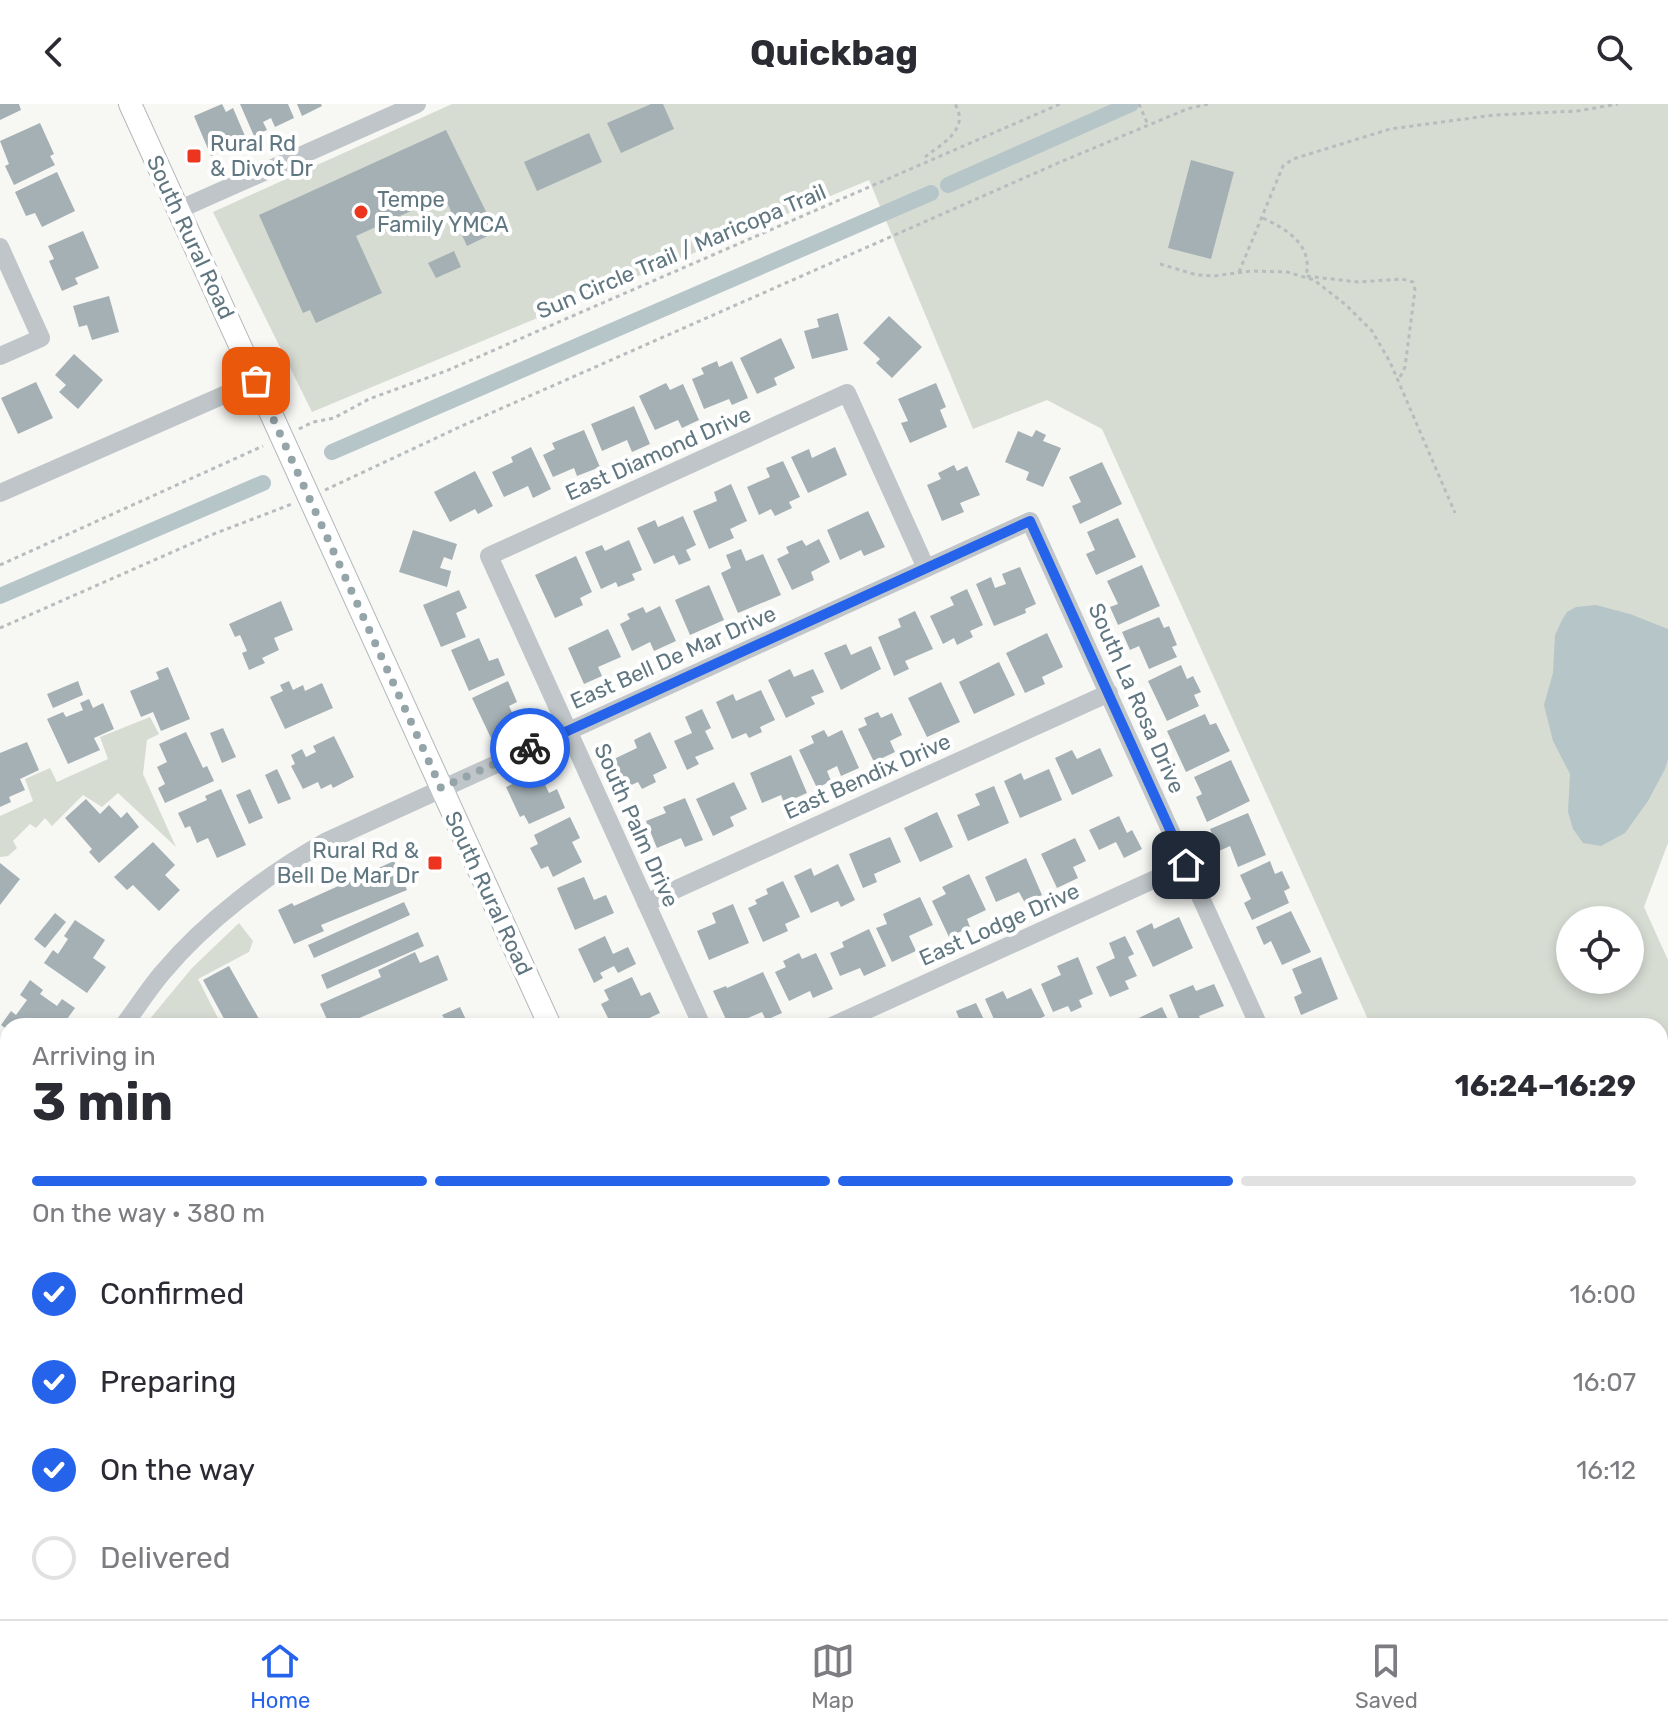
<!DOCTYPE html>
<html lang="en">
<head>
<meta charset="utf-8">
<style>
  body { margin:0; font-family:Rubik,sans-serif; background:#f2f2f3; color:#2b2b33; height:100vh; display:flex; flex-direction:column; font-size:30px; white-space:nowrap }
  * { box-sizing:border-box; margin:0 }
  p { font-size:26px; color:#7c7c81 }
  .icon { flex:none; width:44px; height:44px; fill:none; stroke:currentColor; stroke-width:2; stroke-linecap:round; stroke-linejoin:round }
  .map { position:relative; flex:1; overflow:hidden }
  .details { position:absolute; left:0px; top:914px; width:1668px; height:602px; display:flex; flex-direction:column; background:#fff; border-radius:24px 24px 0 0; box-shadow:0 4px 12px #0003 }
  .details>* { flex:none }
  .fabs { position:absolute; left:1556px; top:802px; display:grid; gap:16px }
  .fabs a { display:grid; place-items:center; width:88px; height:88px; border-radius:50%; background:#fff; box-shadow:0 4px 12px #0003; font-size:40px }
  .pin { position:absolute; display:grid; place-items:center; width:68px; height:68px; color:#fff; margin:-34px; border-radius:16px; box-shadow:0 4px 12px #0006 }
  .courier { position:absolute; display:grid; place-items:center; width:80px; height:80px; margin:-40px; border:6px solid #2563eb; border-radius:50%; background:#fff; color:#222; box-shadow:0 2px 10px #0007 }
  .overview em { font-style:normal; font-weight:700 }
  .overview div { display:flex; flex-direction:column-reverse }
  .overview { display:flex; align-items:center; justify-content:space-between; height:136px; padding:0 32px }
  h1 { font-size:52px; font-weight:700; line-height:60px }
  .bar { display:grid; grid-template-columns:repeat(4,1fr); gap:12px 8px; align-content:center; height:96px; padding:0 32px }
  .bar i { height:10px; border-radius:6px; background:#e1e1e2 }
  .bar .on { background:#2563eb }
  .bar p { grid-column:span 4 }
  ol { padding:0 32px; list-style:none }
  li { display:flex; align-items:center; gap:24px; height:88px }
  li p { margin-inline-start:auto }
  li .icon { padding:8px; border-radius:50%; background:#2563eb; color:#fff; stroke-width:4 }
  li:last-child { color:#7c7c81 }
  li i { width:44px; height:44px; border:4px solid #e1e1e2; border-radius:50% }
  header { display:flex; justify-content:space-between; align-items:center; height:104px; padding:0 32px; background:#fff; font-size:36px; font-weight:700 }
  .menu { display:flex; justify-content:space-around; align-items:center; height:112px; border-top:2px solid #e1e1e2; background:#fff; font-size:22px; color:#7c7c81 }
  .menu a { display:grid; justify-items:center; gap:4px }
  .menu .on { color:#2563eb }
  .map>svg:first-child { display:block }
</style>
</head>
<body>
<header><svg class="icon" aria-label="back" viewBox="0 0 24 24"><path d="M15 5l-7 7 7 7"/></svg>Quickbag<svg class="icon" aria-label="search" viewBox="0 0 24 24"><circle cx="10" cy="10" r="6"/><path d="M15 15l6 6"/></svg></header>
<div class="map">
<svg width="1668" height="1515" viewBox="0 0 1668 1515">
  <rect width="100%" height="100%" fill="#f7f7f4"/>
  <g fill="#e5e7e5">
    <polygon points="566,1508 787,1508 790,1515 569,1515"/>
    <polygon points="1286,1508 1363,1508 1367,1515 1270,1515"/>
  </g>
  <g fill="#d7dcd3" fill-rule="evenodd">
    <path d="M452 0H1668V739L1644 803 1668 856V1302L1660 1305V922H1371L1102 325 1047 296 973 325 869 76 312 308 213 108ZM1570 816H1630V876H1570Z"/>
    <polygon points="150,613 159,630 147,636 143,670 176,743 118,689 102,703 83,691 52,722 45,714 36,724 30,720 13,737 17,744 8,752 0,753 0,712 33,697 25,675 50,664 57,678 108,655 100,633"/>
    <polygon points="239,819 253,837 249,848 198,875 222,922 144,922 192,864"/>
    <polygon points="8,1352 8,1408 0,1412 0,1360"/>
  </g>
  <polygon fill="#b5c5c8" points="1596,501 1630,510 1668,525 1668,655 1665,665 1648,697 1625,729 1601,742 1583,739 1573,725 1568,708 1570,670 1553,637 1544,601 1553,569 1555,531 1562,516 1567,508 1576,503"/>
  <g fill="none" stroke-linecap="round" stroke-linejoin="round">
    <g stroke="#b5c5c8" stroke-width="16">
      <polyline points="948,81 1131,0"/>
      <polyline points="332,348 931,89"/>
      <polyline points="0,492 263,379"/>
    </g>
  </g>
  <g fill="#a4b0b4">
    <polygon points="0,0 19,0 21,6 0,16"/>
    <polygon points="222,0 226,8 233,4 245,32 228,40 230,44 211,52 194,12"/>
    <polygon points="240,0 288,0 294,14 275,23 271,14 263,18 267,26 254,32"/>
    <polygon points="297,0 321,0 322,2 302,12"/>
    <polygon points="651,0 663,0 674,25 621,49 607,19"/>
    <polygon points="40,19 54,50 50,52 55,61 14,81 5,62 9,60 0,37"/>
    <polygon points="446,26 496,128 467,142 444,92 356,132 382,189 316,219 310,206 303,209 259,111"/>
    <polygon points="589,29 602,58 537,87 524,58"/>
    <polygon points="1191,56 1234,68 1211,155 1168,144"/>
    <polygon points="57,68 75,107 42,123 35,109 26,112 15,88"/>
    <polygon points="83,127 99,164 75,174 78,180 62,187 49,157 54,155 48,142"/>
    <polygon points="454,147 461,163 436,174 428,159"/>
    <polygon points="109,192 119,228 92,236 87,221 79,223 73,202"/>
    <polygon points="838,209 848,246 812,255 804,227 819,223 817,215"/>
    <polygon points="889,212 922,243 892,274 876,259 880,255 863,239"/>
    <polygon points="781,234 795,264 774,274 777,281 757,290 740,254"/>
    <polygon points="74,250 103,276 78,305 59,288 66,281 55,271"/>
    <polygon points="717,257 719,263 732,257 748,294 732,301 729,295 704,305 692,275 704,270 701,264"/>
    <polygon points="36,278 53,314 18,330 1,294"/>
    <polygon points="666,279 670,286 683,280 699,316 682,324 678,316 655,326 639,292"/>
    <polygon points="936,279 946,303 940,306 947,323 910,339 901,319 908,317 898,295"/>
    <polygon points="634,302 650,340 632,348 627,336 602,347 591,320"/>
    <polygon points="584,326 600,363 577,372 574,364 553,373 543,351 555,345 552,339"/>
    <polygon points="1036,326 1046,331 1043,337 1061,344 1043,383 1026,376 1029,368 1005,358 1018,327 1032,333"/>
    <polygon points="531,343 551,385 533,394 528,382 504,393 492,368 513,358 511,353"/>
    <polygon points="835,343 847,371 808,389 791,353 809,345 812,354"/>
    <polygon points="783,357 800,393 789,398 792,404 775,412 771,405 759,411 747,383 770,373 766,364"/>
    <polygon points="1102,358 1122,400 1080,420 1072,402 1081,398 1069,373"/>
    <polygon points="954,361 957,367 967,362 980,391 960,399 964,408 942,417 927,381 941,375 938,369"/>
    <polygon points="475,367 493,402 478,410 475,405 450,418 434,388"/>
    <polygon points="731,380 747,417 730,425 734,434 709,445 693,407 717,397 714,388"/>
    <polygon points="868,407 885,443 864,452 861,446 840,456 827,426"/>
    <polygon points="683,412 696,441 686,446 691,456 679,461 674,451 654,460 637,424 655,416 658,423"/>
    <polygon points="1118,414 1136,453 1096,471 1086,450 1095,446 1087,428"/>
    <polygon points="413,426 457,440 452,456 444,453 440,464 451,467 447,483 399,468"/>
    <polygon points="819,435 830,458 811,468 814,476 792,486 777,455 789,449 786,443 802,436 806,442"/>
    <polygon points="629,436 642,466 632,470 635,476 618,483 616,478 601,485 585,448 602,441 605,447"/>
    <polygon points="741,445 746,457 763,450 781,491 738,509 721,469 731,464 726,451"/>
    <polygon points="576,452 592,488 580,494 583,501 555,514 535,471"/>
    <polygon points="1142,461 1160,502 1118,521 1110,503 1118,500 1107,477"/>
    <polygon points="1020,463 1036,500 1025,505 1026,509 994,522 976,480 991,473 995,484 1006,480 1002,470"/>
    <polygon points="709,481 724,516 690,531 675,496"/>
    <polygon points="967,485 983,521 970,527 973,533 957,541 954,534 943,540 930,512 954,501 950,493"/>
    <polygon points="459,486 467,504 456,509 466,533 441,543 423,501"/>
    <polygon points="281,497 293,526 274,534 279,546 262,554 265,559 249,566 242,549 247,547 240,531 235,533 229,520"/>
    <polygon points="660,502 676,537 654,547 650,538 632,547 620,520 630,515 627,510 643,503 646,509"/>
    <polygon points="915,507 933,545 905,557 909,565 894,572 878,533 901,523 898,515"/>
    <polygon points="1159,513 1164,524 1169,522 1177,541 1172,543 1177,553 1149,565 1139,542 1130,546 1122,528"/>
    <polygon points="608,525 621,553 598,563 602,572 584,580 568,544"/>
    <polygon points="1047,529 1063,563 1042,573 1045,580 1025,589 1006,549"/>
    <polygon points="479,534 489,557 498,554 505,571 469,587 451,546"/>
    <polygon points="846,540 851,551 871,542 881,565 841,586 824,549"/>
    <polygon points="999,558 1015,591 974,610 959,578"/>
    <polygon points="1181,561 1187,575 1193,572 1201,588 1194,591 1199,602 1167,617 1148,577"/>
    <polygon points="168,563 190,615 161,627 153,608 141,613 130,587 159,575 156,568"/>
    <polygon points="790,565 794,573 813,565 824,588 811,593 815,600 786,614 768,576"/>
    <polygon points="78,577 83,591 53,604 47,590"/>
    <polygon points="289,577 293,586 303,581 305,587 322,579 333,604 285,625 270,593 283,587 280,581"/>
    <polygon points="508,577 517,598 509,602 518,621 491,634 472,594"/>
    <polygon points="941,578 960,618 927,633 908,594"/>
    <polygon points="761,586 775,616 760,623 762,628 749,634 746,629 732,635 716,598 733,590 736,597"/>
    <polygon points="89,595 93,604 103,599 114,625 94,634 100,646 68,660 47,615 63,608 66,613 83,606 80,599"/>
    <polygon points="702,605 711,624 705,627 714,645 695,653 699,660 687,666 674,637 692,629 685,613"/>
    <polygon points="878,608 881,614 892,609 902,631 890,637 895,648 874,658 858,625 867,621 864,614"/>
    <polygon points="1205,610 1210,621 1216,619 1230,647 1186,668 1167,627"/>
    <polygon points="223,624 236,653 222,659 210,629"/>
    <polygon points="824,626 828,633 842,626 859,664 841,672 837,662 827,667 831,677 817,684 799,646 814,639 811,632"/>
    <polygon points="186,628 203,664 207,662 214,677 165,699 158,684 165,680 157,663 167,658 159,640"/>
    <polygon points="650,628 667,664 653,671 656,678 642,685 638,678 627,683 614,655 637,644 634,636"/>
    <polygon points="334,632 354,673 333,684 331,680 321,685 318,678 303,685 291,662 295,660 291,651 302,645 306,653 316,648 313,642"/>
    <polygon points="27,638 39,666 20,675 25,686 9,693 11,698 0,703 0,649"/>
    <polygon points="1100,644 1113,672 1072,691 1055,654 1072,646 1077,655"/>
    <polygon points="791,651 807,689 784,699 781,691 762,699 750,669"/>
    <polygon points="1231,656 1250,697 1207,718 1196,693 1202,690 1194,673"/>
    <polygon points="277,665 291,695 278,700 265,671"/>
    <polygon points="1049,665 1062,696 1020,714 1004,677 1021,669 1024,676"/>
    <polygon points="539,668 549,689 557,685 565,704 529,720 524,711 520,713 506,683"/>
    <polygon points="734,678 747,705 730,713 734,722 713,732 696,695"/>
    <polygon points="994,682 1009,719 968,737 957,711 980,701 975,690"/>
    <polygon points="221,685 246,741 217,754 208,734 197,739 190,722 185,724 178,709 207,696 205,692"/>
    <polygon points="250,685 263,714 249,720 236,691"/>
    <polygon points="685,694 703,736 685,743 681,734 657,744 646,717 666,709 663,703"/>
    <polygon points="86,695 100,710 109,701 121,714 127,708 139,723 99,759 89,748 92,745 65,714"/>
    <polygon points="937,708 953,743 920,758 904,724"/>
    <polygon points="1248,709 1266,751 1238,763 1230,742 1219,747 1210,725"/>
    <polygon points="1119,712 1127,729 1132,726 1142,745 1124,754 1116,738 1099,746 1089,726"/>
    <polygon points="570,713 580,734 572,738 582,758 553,773 548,762 541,765 530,744 538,740 534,731"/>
    <polygon points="890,733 901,758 874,770 877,778 863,784 849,750"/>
    <polygon points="1075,734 1086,757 1073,763 1078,774 1057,784 1041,750"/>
    <polygon points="153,738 175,761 165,771 180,786 159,807 133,781 127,786 114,773"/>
    <polygon points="436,753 441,765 434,768 429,755"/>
    <polygon points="1026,754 1042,791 1025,799 1019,788 996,798 985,773"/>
    <polygon points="394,757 407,786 321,821 324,827 294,840 278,806 292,799 294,802"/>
    <polygon points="1270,757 1275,770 1282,767 1290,784 1284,787 1289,799 1252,816 1244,799 1251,795 1240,771"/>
    <polygon points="0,759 20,775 0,801"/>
    <polygon points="838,760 855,796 841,803 838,797 811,809 794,772 811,764 814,772"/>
    <polygon points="969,770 986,806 967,815 970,823 949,833 932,797 946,790 942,783"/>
    <polygon points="584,773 594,796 606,791 614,809 575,826 557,784"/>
    <polygon points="783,777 800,813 785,820 788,827 763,838 748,804 757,800 755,796 768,790 766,785"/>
    <polygon points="920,793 933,821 909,832 916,847 892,858 876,824 887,820 883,810"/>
    <polygon points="404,798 410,811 314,854 308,841"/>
    <polygon points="733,800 749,839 709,856 697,827 716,819 712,809"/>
    <polygon points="1291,807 1311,848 1282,861 1271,837 1264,841 1256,823"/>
    <polygon points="55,809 66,818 45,844 34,835"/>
    <polygon points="1179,813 1193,844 1153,863 1136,827 1152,819 1154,825"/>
    <polygon points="75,816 105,836 93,854 106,863 87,889 44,859 53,846 58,850 68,835 64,832"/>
    <polygon points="869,825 886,862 864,872 860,864 840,872 830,849 844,843 842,838"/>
    <polygon points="418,828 424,842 327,885 321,871"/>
    <polygon points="605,832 613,850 628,843 636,860 618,869 614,862 600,869 603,874 594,879 578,845"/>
    <polygon points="1125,832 1134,850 1128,853 1137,872 1125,877 1129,885 1110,893 1096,863 1115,854 1109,839"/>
    <polygon points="415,848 420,859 438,851 448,876 350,918 352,922 330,922 320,900 381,873 378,866"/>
    <polygon points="799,849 802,855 816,849 833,885 813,894 810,887 789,897 775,868 786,863 783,857"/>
    <polygon points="1078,853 1093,890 1079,896 1082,903 1071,908 1068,902 1053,908 1041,880 1061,871 1057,862"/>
    <polygon points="1321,853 1338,895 1301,911 1294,893 1302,889 1292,865"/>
    <polygon points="229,862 263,922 228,922 203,876"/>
    <polygon points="763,868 782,909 766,916 762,908 741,917 744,922 729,922 713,887 726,882 727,884"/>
    <polygon points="632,873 641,892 650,888 660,909 632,922 612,922 601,900 609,896 604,886"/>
    <polygon points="30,876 43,886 40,890 57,902 62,895 75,904 62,922 8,922 8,926 1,921 11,907 16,911 27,896 20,891"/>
    <polygon points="1214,880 1224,902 1199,912 1203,922 1182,922 1169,891 1193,881 1196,887"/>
    <polygon points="1031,884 1045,912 1035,917 1038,922 997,922 985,895 1003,887 1007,895"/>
    <polygon points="976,899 987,922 950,922 960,917 956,907"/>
    <polygon points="460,903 469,922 426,922 444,914 442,911"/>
    <polygon points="1162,903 1171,922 1130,922 1128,919"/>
    <polygon points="0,1000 8,1006 8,1021 0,1031"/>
    <polygon points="6,1151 8,1193 0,1202 0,1158"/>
    <polygon points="1661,1368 1668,1393 1667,1440 1660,1415"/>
    <polygon points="0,1435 8,1453 8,1458 0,1462"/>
    <polygon points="8,1468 8,1483 0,1487 0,1471"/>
    <polygon points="116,1508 121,1515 101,1515"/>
    <polygon points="133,1508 183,1508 185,1512 178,1515 136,1515"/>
    <polygon points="386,1508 410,1508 413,1515 369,1515"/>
    <polygon points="481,1508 521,1508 524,1515 484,1515"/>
    <polygon points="637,1508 640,1515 608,1515 605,1509"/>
    <polygon points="672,1508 738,1508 720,1515 675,1515"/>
    <polygon points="1053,1508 1082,1508 1085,1515 1056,1515"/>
    <polygon points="1096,1508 1114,1508 1117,1515 1099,1515"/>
    <polygon points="1133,1508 1149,1508 1152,1515 1136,1515"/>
    <polygon points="1164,1508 1198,1508 1200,1512 1195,1515 1167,1515"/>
    <polygon points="1575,1508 1606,1508 1611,1515 1579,1515"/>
  </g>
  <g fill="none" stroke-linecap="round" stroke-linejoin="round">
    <g stroke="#b0b8bb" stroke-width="24">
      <g id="major">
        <polyline points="130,0 550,922"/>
        <polyline points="814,1508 817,1515"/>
      </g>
    </g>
    <g stroke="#b7bcbe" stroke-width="3" stroke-dasharray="4 4" stroke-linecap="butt">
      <polyline points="1139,0 1148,21"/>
      <path d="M925 53C943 39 970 25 955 0"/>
      <path d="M1263 114C1288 126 1313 141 1306 172L1358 178 1402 175 1413 178 1415 186 1405 263 1399 275"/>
      <polyline points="1160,160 1197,171 1214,172 1251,167 1287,168 1314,176 1346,201 1372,227 1390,258 1455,409"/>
      <polyline points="1239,168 1283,62 1293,55 1390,25 1494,11 1577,7 1618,0"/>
      <polyline points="299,325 313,318 334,314 369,295 446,267 1060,0"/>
      <polyline points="325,386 466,320 1058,59 1187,5 1208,0"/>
      <polyline points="0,461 263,342"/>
      <polyline points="0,524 211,431 292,400"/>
    </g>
    <g stroke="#bfc5c8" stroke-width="18">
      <polyline points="178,106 417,0"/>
      <polyline points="0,143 41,234 0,252"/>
      <polyline points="0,389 256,277"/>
      <polyline points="646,799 1109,589"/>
      <path d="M123 922C137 904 149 884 164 867 206 817 268 770 325 738L1030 417 1259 922"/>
      <polyline points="702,922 489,452 847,289 926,464"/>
      <polyline points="832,922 1186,761"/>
      <polyline points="0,1091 8,1080"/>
      <polyline points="1668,1334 1662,1338 1668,1367"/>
      <polyline points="442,1508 445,1515"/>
      <polyline points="557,1508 560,1515"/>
      <polyline points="1122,1508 1126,1515"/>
      <polyline points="1517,1508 1526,1515"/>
      <polyline points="4,1515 20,1508"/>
      <polyline points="278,1515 293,1508"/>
      <polyline points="1233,1515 1248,1508"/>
    </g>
    <use href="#major" stroke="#fff" stroke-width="22"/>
  </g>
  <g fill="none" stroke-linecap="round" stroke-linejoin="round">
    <polyline stroke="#95a4a9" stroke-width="8" stroke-dasharray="0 14.4" points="256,277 441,684 530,644"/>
    <polyline stroke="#2563eb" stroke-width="10" points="530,644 1030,417 1186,761"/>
  </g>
  <g fill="#ed341e" stroke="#fff" stroke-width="3">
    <rect x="186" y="44" width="16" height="16" rx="4"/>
    <circle cx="361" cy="108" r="8"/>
    <rect x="427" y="751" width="16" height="16" rx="4"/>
  </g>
  <g text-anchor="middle" stroke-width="8" stroke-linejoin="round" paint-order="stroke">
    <g font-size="22" fill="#607781" stroke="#fff" text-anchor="start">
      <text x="210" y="47">Rural Rd<tspan x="210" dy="25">&amp; Divot Dr</tspan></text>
      <text x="377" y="103">Tempe<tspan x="377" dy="25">Family YMCA</tspan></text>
      <text x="419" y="754" text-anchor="end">Rural Rd &amp;<tspan x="419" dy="25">Bell De Mar Dr</tspan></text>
    </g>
    <g font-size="22" fill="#607781" stroke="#fff">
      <text transform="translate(191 133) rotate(65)" y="8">South Rural Road</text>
      <text transform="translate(681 147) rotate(-23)" y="8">Sun Circle Trail / Maricopa Trail</text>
      <text transform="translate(658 349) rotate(-24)" y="8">East Diamond Drive</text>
      <text transform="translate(673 553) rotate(-24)" y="8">East Bell De Mar Drive</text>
      <text transform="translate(1137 594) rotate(66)" y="8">South La Rosa Drive</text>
      <text transform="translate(867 672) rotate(-24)" y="8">East Bendix Drive</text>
      <text transform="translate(637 721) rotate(66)" y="8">South Palm Drive</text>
      <text transform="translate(489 789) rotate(65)" y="8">South Rural Road</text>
      <text transform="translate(999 820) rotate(-24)" y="8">East Lodge Drive</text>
    </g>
  </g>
</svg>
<div class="fabs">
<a><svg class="icon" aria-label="locate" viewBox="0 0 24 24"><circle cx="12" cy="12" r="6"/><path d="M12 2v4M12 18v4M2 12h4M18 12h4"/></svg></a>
</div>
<div class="pin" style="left:256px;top:277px;background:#ea580c"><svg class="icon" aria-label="bag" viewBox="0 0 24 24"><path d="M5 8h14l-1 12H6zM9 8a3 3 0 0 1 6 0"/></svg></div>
<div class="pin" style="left:1186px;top:761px;background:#1f2937"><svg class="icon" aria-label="home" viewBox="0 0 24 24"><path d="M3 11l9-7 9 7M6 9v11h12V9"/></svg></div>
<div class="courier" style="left:530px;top:644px"><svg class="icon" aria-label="bike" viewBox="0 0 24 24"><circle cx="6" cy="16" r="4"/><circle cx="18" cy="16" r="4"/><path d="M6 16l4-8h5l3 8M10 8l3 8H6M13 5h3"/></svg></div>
<section class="details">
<div class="overview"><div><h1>3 min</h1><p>Arriving in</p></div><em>16:24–16:29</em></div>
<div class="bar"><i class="on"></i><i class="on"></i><i class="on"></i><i></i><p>On the way · 380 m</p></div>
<ol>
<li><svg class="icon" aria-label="check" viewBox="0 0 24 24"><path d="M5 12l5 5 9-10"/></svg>Confirmed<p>16:00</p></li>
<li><svg class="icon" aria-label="check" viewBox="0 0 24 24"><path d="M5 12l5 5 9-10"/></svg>Preparing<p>16:07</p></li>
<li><svg class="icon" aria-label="check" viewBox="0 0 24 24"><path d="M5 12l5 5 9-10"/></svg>On the way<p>16:12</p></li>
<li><i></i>Delivered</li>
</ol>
</section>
</div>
<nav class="menu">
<a class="on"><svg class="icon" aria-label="home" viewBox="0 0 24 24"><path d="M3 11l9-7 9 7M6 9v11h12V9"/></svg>Home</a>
<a><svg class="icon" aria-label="map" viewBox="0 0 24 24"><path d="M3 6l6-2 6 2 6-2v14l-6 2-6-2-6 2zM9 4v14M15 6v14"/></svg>Map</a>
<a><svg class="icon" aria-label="saved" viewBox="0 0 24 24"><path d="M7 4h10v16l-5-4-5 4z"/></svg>Saved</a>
</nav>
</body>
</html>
